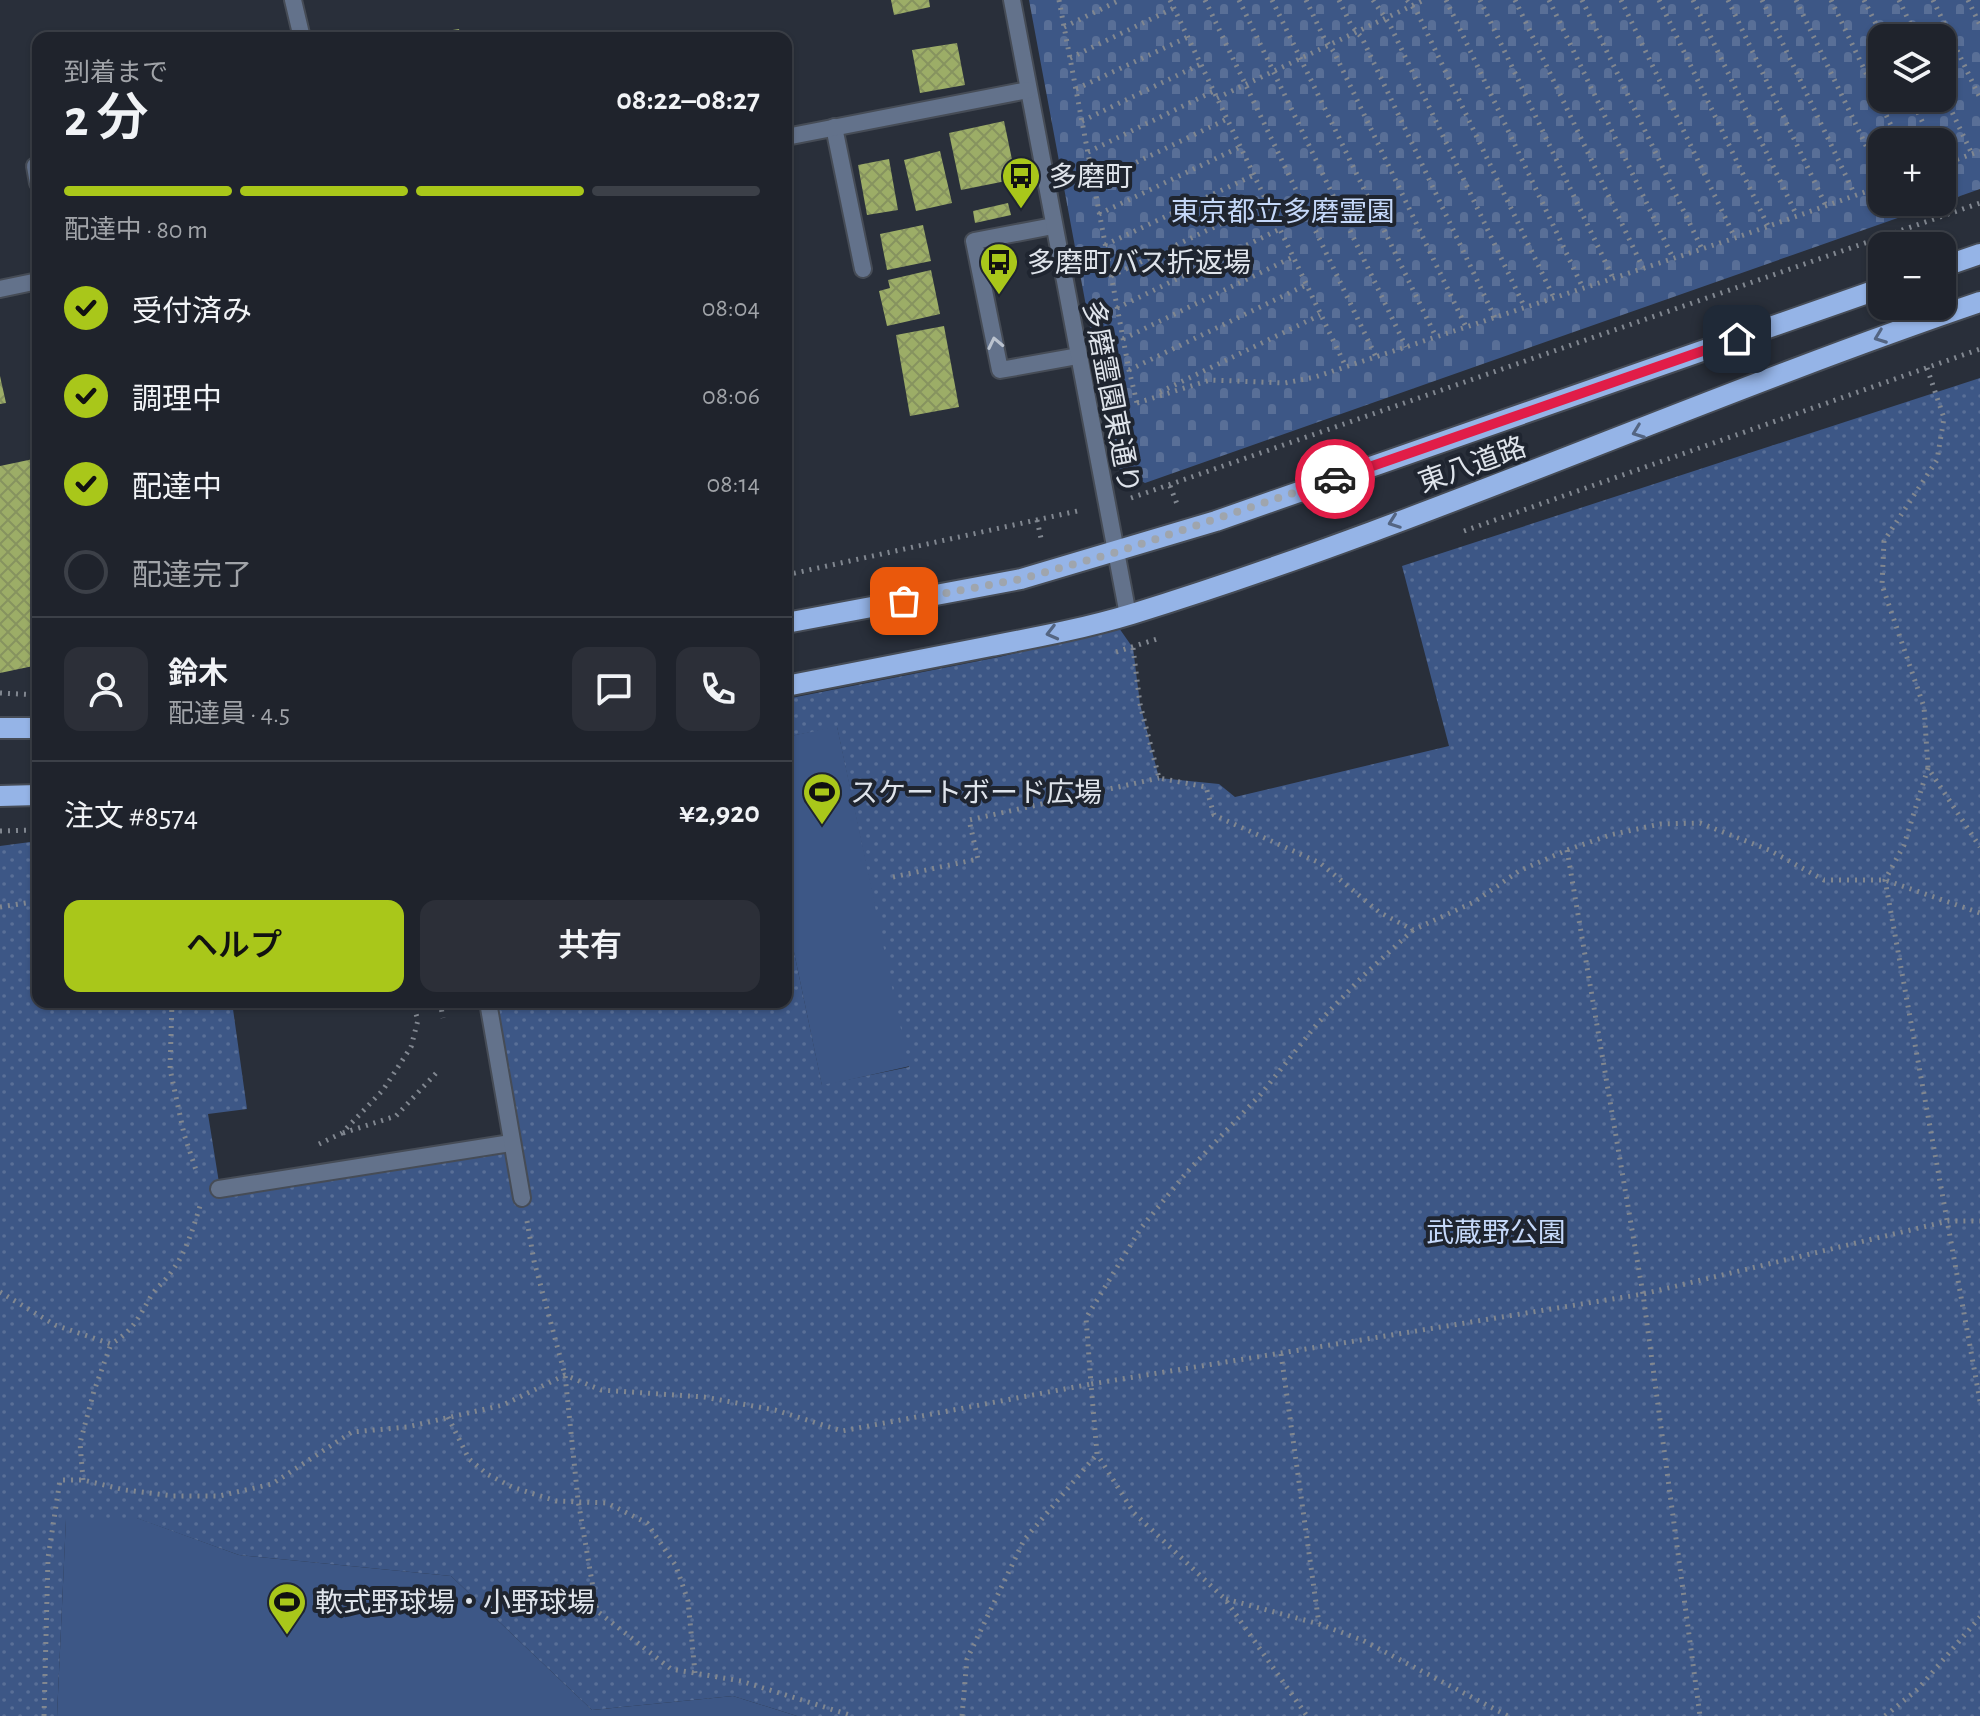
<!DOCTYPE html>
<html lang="ja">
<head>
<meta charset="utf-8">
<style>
  body { margin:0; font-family:"Alegreya Sans","Noto Sans JP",sans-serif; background:#2c2f38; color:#f1f3f6; height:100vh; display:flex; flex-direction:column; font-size:30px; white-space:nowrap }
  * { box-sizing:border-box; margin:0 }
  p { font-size:26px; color:#a1a4a9 }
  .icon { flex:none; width:44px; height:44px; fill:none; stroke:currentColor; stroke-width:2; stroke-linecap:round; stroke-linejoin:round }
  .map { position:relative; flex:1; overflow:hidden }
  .panel { position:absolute; left:32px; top:32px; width:760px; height:976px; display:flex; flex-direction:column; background:#1f232c; border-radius:16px; box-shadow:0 2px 6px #0004,0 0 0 2px #3c4048 }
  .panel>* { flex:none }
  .buttons { position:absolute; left:1868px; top:24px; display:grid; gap:16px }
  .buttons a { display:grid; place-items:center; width:88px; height:88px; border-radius:16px; background:#1f232c; box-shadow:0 2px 6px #0004,0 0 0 2px #3c4048; font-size:40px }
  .pin { position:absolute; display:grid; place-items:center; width:68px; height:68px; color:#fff; margin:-34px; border-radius:16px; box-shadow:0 4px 12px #0006 }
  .courier { position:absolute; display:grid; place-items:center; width:80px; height:80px; margin:-40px; border:6px solid #e11d48; border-radius:50%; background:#fff; color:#222; box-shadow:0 2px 10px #0007 }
  .summary em { font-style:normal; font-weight:600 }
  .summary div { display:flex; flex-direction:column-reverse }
  .summary { display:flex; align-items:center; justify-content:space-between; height:136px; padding:0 32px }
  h1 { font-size:52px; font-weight:600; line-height:60px }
  .bar { display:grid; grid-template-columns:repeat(4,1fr); gap:12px 8px; align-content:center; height:96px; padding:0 32px }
  .bar i { height:10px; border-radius:6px; background:#3c4048 }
  .bar .selected { background:#a9c71a }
  .bar p { grid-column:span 4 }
  .line { display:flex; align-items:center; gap:20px; padding:0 32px; border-top:2px solid #3c4048 }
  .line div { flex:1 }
  .round { display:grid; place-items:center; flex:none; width:84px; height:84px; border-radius:16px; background:#2c2f38 }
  ol { padding:0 32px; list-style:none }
  li { display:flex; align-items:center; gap:24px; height:88px }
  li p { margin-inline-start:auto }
  li .icon { padding:8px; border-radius:50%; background:#a9c71a; color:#111; stroke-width:4 }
  li:last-child { color:#a1a4a9 }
  li i { width:44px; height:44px; border:4px solid #3c4048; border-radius:50% }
  .action { display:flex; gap:16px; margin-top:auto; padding:16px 32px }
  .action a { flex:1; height:92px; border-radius:16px; background:#a9c71a; color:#111; font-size:32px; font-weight:600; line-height:92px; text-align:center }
  .action a+a { background:#2c2f38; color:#f1f3f6 }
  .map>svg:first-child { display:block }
</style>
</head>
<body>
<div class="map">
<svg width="1980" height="1716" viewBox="0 0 1980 1716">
  <defs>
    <pattern id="cemetery-stones" width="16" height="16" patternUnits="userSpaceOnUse" patternTransform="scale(2)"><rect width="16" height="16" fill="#3d5786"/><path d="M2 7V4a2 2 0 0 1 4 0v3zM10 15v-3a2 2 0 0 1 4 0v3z" fill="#596f97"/></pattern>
    <pattern id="park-dots" width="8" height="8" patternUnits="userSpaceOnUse" patternTransform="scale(2)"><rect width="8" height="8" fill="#3d5786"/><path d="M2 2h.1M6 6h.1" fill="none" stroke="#596f97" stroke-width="1.8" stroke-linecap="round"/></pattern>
    <pattern id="building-cross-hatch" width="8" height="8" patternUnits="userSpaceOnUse" patternTransform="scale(2)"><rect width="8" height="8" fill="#9cad67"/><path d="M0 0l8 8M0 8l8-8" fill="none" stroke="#86935f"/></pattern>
  </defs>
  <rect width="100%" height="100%" fill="#292f3a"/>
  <g fill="#3d5786">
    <polygon points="837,726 910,1066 822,1086 786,914 786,737"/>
    <polygon points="66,1518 137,1518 239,1555 451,1576 592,1710 733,1696 797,1716 57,1716"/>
  </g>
  <path fill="url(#cemetery-stones)" fill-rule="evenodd" d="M1029 0H1980V189L1145 483 1116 467ZM1882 38H1942V98H1882ZM1882 142H1942V202H1882Z"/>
  <polygon fill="url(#park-dots)" points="1980,378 1980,1716 797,1716 733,1696 592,1710 451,1576 239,1555 136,1518 66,1519 57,1716 0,1716 0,846 38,841 38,1002 232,1002 247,1109 208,1114 220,1189 510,1143 492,1002 786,1002 786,914 822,1085 909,1067 837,727 786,737 786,699 999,657 1119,628 1133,648 1140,704 1159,778 1219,784 1235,797 1449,746 1402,566"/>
  <g fill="url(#building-cross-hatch)">
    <polygon points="891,0 929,0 930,7 894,15"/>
    <polygon points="459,29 461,38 414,38 414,36"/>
    <polygon points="957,43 965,85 920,93 912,50"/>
    <polygon points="1004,121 1016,179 961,190 949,133"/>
    <polygon points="940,151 952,203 916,211 904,160"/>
    <polygon points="889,159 898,210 867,215 858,165"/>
    <polygon points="1008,203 1011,215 975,223 973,211"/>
    <polygon points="923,225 931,261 887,270 880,234"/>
    <polygon points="931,270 940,314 887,326 879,291 890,288 888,280"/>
    <polygon points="944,326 959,407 910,416 896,335"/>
    <polygon points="0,376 6,403 0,404"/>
    <polygon points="38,458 38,665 0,673 0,466"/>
  </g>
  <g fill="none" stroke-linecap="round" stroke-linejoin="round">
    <g stroke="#464c56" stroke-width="20">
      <g id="lane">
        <polyline points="834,127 863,269"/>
        <polyline points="1053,226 974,241 1000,370 1078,356"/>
        <polyline points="219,1189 511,1143"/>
      </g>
    </g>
    <g stroke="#464c56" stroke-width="20">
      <g id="street">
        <polyline points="293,0 302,38"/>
        <polyline points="1012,0 1128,615"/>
        <polyline points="786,137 1028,90"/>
        <polyline points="35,166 38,183"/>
        <polyline points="0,289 38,281"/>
        <polyline points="488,1002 522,1198"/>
      </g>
    </g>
    <g stroke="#464c56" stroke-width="24">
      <g id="primary">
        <polyline points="1942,267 1980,254"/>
        <polyline points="786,623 1021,579 1216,521 1882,288"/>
        <path d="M786 686C854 673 922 659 991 646 1038 637 1086 628 1132 614 1420 525 1695 399 1980 302"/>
        <polyline points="0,728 38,728"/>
        <polyline points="0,796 38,795"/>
      </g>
    </g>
    <g stroke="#818790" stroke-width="5" stroke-dasharray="2 6" stroke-linecap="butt">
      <polyline points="1059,0 1129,370 1137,403"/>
      <polyline points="1170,0 1346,367"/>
      <polyline points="1205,0 1376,357"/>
      <polyline points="1239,0 1406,347"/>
      <polyline points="1272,0 1436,337"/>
      <polyline points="1306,0 1324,38 1334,52 1466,327"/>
      <polyline points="1339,0 1351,25 1362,38 1495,318"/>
      <polyline points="1373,0 1390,25 1525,308"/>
      <polyline points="1407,0 1417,12 1554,298"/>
      <polyline points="1446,0 1583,288"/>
      <polyline points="1480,0 1613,278"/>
      <polyline points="1515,0 1643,268"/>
      <polyline points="1549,0 1673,258"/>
      <polyline points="1582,0 1702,249"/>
      <polyline points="1621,0 1735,238"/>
      <polyline points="1659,0 1768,226"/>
      <polyline points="1693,0 1797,216"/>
      <polyline points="1728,0 1826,206"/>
      <polyline points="1762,0 1855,195"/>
      <polyline points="1796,0 1882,179"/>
      <polyline points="1831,0 1899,142"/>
      <polyline points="1864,0 1883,38"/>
      <polyline points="1899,0 1917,38"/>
      <polyline points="1933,0 1980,98"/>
      <polyline points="1968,0 1980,25"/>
      <polyline points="1064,27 1120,0"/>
      <polyline points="1070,58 1174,8"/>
      <polyline points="1076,89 1188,37"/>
      <polyline points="1942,91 1972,154"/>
      <polyline points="1217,98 1424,0"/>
      <polyline points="1911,98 1932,142"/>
      <polyline points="1082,121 1201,64"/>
      <polyline points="1088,152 1214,91"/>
      <polyline points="1942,165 1980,151"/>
      <polyline points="1093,183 1227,119"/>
      <polyline points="1099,214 1240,147"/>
      <polyline points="1105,245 1254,175"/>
      <polyline points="1111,276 1267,202"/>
      <polyline points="1117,308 1280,229"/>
      <polyline points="1123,339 1293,257"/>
      <polyline points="1927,368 1944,418 1937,460 1884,541 1882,585 1924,707 1928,768 1980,847"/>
      <polyline points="1129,370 1306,285"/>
      <polyline points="1160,392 1320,315"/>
      <polyline points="1137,403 1210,380 1285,383 1315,377 1735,238 1882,186"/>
      <polyline points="1170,486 1177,504"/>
      <polyline points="1131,498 1980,203"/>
      <polyline points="1037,520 1042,543"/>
      <polyline points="1464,531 1980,349"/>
      <polyline points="786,575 1082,510"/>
      <polyline points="1133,648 1140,704 1159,778 1206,787 1214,815 1320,863 1379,912 1413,930 1474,902 1519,871 1567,850 1610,835 1660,824 1700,823 1769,850 1824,880 1885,880 1980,913"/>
      <polyline points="1116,652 1160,638"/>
      <polyline points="0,693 38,695"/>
      <polyline points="1928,768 1904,845 1885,880 1980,1401"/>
      <polyline points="0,831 38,830"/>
      <polyline points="1567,850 1643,1294 1700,1716"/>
      <polyline points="893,877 978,859 969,820 1159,778"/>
      <polyline points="0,907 38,901"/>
      <polyline points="1413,930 1364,975 1317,1024 1261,1094 1187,1172 1141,1228 1086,1318 1091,1384 1643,1294 1948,1221 1980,1221"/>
      <polyline points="172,1002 170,1069 184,1134 197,1173"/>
      <polyline points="440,1002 443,1018"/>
      <polyline points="343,1133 396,1116 439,1070"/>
      <polyline points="319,1144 342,1133 383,1090 411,1047 418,1020 412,1002"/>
      <polyline points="527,1221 534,1261 565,1375 578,1500 597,1611 671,1669 741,1681 853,1716"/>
      <path d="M0 1292 55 1325 111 1344C133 1331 139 1317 151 1296 157 1287 166 1280 172 1271 186 1252 193 1229 200 1206"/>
      <polyline points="1281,1354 1319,1624"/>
      <polyline points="448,1417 469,1459 487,1474 512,1487 556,1501 607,1503 647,1523 676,1566 688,1601 695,1673"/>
      <polyline points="83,1480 80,1443 94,1391 111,1344"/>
      <polyline points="1226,1599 1319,1624 1362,1640 1508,1716"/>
      <polyline points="44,1716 48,1558 60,1480 83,1480 125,1490 173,1496 219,1496 272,1484 352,1432 407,1427 503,1405 565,1375 601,1390 704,1397 775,1410 842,1431 1091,1384 1097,1454 1134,1513 1225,1599 1307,1716"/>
      <polyline points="962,1716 967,1659 1024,1540 1097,1454"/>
      <polyline points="1885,1716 1918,1689 1980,1617"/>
    </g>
    <use href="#lane" stroke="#63728b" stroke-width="16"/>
    <use href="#street" stroke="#63728b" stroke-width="16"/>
    <use href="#primary" stroke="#95b4e7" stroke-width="20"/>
  </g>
  <defs><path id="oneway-chevron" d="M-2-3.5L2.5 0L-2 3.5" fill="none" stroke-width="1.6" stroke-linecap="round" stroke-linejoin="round" transform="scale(2)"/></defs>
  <g stroke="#546582">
    <use href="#oneway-chevron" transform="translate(1880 337) rotate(159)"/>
    <use href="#oneway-chevron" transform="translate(1638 432) rotate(159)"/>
    <use href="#oneway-chevron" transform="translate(1394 522) rotate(160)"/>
    <use href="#oneway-chevron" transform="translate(1052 633) rotate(166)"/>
  </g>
  <use stroke="#bac2ce" href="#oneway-chevron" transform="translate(995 343) rotate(-102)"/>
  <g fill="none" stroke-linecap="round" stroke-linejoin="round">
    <polyline stroke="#9fa5ad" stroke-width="8" stroke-dasharray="0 14.4" points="904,601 1021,579 1117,552 1335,479"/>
    <polyline stroke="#e11d48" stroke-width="10" points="1335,479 1737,339"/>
  </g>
  <defs>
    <g id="bus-pin" transform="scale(2)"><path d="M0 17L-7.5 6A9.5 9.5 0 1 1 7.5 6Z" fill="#a9c71a" stroke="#1f2530"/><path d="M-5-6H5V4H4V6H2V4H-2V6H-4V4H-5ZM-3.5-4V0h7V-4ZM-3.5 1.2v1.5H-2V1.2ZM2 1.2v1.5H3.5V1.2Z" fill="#111"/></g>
    <g id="stadium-pin" transform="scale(2)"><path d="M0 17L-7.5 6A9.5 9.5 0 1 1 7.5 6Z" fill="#a9c71a" stroke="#1f2530"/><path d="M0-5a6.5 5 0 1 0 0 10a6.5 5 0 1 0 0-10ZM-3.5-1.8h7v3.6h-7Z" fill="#111"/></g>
  </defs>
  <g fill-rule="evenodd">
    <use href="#bus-pin" x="1021" y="176"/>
    <use href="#bus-pin" x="999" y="262"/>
    <use href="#stadium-pin" x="822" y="792"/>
    <use href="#stadium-pin" x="287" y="1602"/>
  </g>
  <g text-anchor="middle" stroke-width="8" stroke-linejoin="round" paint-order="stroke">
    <g font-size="28" fill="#dfe4eb" stroke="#1f2530" text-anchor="start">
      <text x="1049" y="186">多磨町</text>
      <text x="1027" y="272">多磨町バス折返場</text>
      <text x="850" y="802">スケートボード広場</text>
      <text x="315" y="1612">軟式野球場・小野球場</text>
    </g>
    <g font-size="28" fill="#c5d8f9" stroke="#1f2530">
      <text x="1283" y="221">東京都立多磨霊園</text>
      <text x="1496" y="1242">武蔵野公園</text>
    </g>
    <g font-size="28" fill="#dfe4eb" stroke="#1f2530">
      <text transform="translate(1112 397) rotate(79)" y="10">多磨霊園東通り</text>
      <text transform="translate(1472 464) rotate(-20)" y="10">東八道路</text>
    </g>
  </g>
</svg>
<div class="buttons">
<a><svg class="icon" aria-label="layers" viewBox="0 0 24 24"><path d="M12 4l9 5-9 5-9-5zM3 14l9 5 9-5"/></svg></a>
<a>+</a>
<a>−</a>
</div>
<div class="pin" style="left:904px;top:601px;background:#ea580c"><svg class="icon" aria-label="bag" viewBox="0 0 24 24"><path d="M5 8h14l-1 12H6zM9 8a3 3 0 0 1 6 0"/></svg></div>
<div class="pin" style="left:1737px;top:339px;background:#1f2937"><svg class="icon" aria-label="home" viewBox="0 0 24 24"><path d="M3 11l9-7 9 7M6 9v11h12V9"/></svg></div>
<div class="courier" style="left:1335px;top:479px"><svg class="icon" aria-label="car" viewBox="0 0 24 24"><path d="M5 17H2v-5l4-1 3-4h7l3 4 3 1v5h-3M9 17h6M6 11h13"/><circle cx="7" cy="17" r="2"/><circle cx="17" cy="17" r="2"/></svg></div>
<section class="panel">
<div class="summary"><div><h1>2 分</h1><p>到着まで</p></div><em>08:22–08:27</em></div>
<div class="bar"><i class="selected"></i><i class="selected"></i><i class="selected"></i><i></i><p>配達中 · 80 m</p></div>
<ol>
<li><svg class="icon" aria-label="check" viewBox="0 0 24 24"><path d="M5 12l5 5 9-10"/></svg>受付済み<p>08:04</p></li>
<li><svg class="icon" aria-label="check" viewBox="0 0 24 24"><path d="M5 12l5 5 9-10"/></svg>調理中<p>08:06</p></li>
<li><svg class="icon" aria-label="check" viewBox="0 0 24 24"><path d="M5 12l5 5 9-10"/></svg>配達中<p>08:14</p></li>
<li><i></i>配達完了</li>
</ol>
<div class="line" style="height:144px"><a class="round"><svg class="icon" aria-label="person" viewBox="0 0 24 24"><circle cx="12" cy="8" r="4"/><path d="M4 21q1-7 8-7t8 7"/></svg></a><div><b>鈴木</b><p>配達員 · 4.5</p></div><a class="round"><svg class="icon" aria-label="chat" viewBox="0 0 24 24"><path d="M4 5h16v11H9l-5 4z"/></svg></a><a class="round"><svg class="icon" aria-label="phone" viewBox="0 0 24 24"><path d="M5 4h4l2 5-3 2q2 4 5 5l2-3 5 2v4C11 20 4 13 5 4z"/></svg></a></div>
<div class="line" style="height:104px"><div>注文 #8574</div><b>¥2,920</b></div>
<div class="action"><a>ヘルプ</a><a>共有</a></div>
</section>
</div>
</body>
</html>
